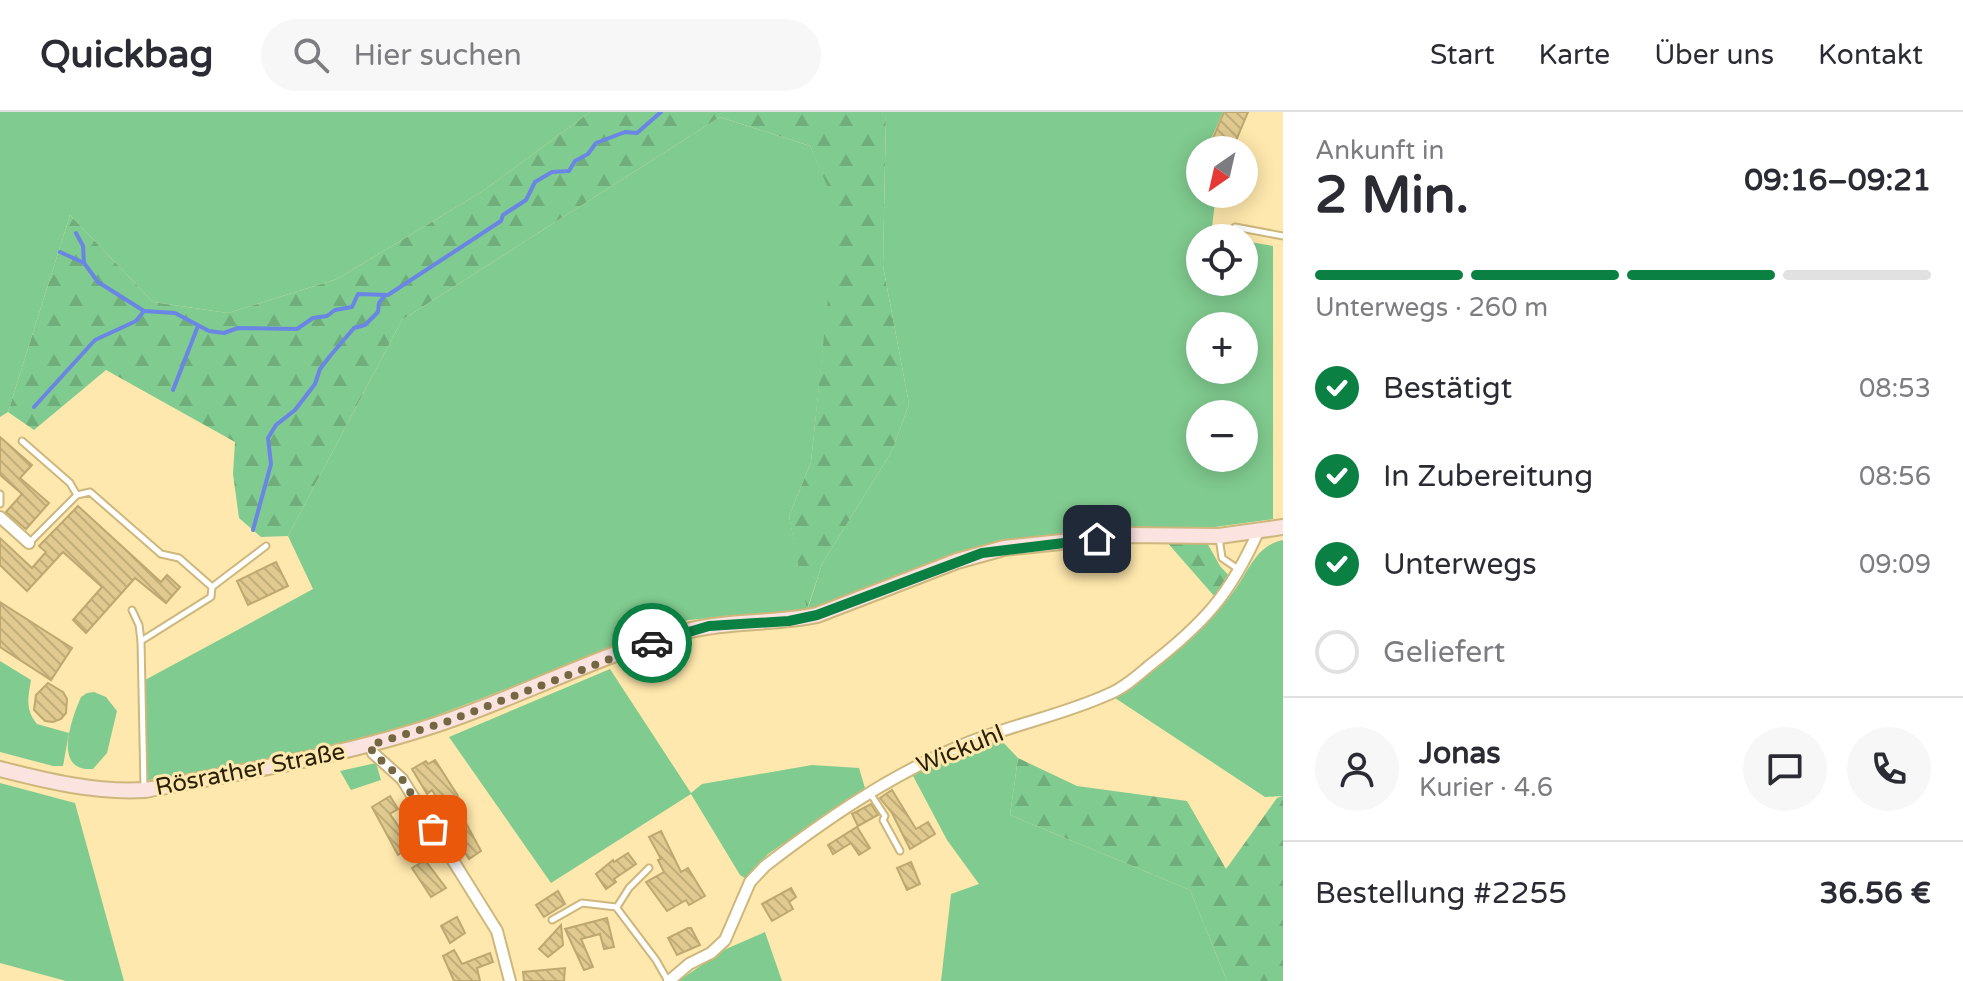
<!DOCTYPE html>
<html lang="de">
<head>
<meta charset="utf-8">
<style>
  body { margin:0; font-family:"Varela Round",sans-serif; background:#f7f7f7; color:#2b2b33; height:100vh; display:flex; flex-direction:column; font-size:30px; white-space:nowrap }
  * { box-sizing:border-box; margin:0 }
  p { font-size:26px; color:#7c7c81 }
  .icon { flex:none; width:44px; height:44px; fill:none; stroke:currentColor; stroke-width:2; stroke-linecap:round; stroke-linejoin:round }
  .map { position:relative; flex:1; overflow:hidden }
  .drawer { display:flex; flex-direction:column; background:#fff; width:680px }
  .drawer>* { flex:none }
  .needle { width:52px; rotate:214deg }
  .buttons { position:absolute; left:1186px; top:24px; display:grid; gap:16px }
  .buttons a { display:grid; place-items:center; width:72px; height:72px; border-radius:50%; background:#fff; box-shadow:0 4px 20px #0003; font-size:40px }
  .pin { position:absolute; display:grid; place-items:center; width:68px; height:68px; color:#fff; margin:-34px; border-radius:16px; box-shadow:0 4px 12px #0006 }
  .courier { position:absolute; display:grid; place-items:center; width:80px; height:80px; margin:-40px; border:6px solid #0b8043; border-radius:50%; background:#fff; color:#222; box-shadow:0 2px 10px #0007 }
  .head em { font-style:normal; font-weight:700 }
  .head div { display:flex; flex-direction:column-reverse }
  .head { display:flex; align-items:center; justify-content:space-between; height:136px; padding:0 32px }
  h1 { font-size:52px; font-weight:700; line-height:60px }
  .bar { display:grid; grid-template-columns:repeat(4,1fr); gap:12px 8px; align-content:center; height:96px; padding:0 32px }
  .bar i { height:10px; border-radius:6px; background:#e1e1e2 }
  .bar .on { background:#0b8043 }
  .bar p { grid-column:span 4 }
  .line { display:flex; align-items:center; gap:20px; padding:0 32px; border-top:2px solid #e1e1e2 }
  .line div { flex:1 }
  .round { display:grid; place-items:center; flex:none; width:84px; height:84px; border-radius:42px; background:#f7f7f7 }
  ol { padding:0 32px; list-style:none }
  li { display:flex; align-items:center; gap:24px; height:88px }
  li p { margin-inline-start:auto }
  li .icon { padding:8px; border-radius:50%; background:#0b8043; color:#fff; stroke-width:4 }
  li:last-child { color:#7c7c81 }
  li i { width:44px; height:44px; border:4px solid #e1e1e2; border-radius:50% }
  header { display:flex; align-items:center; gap:48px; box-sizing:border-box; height:112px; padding:0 40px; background:#fff; border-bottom:2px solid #e1e1e2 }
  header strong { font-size:38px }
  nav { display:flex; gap:44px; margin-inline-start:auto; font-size:28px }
  .search { width:560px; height:72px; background:#f7f7f7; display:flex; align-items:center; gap:20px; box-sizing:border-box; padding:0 28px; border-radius:44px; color:#7c7c81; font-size:30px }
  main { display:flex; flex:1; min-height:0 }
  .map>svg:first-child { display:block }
</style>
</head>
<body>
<header>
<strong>Quickbag</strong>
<div class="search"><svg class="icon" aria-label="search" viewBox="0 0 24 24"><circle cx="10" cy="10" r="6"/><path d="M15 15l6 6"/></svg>Hier suchen</div>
<nav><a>Start</a><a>Karte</a><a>Über uns</a><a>Kontakt</a></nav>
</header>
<main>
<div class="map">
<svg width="1283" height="869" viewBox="0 0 1283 869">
  <defs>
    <pattern id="forest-firs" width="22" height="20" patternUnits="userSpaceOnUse" patternTransform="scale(2)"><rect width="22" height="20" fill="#80cb8f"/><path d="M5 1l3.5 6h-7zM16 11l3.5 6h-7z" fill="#6fae7a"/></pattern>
    <pattern id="building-back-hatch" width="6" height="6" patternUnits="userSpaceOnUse" patternTransform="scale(2)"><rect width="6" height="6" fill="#e0ca8f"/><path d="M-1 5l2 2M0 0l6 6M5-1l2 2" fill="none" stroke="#c0ad7a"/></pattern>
  </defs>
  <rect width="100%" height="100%" fill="#ffe8ad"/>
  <g fill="#80cb8f" fill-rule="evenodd">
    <polygon points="0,0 590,0 483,79 337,167 228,201 153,190 70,103 8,300 0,305"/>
    <path d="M886 0H1223L1206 38H1200V53L1192 71 1200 75V82H1216L1211 123 1227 126H1200V170H1244V129L1273 134V407L1200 417 970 438 807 498 688 508 401 617 225 657 142 669V589L145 568 313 477 288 424 402 208 720 5 810 34 838 97 811 350 789 404 808 496 822 452 892 339 909 292 883 154ZM1200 214H1244V258H1200ZM1200 302H1244V346H1200Z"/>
    <path d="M1283 428V684L1265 685 1115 586C1156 554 1203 523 1234 479 1249 459 1256 433 1283 428Z"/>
    <path d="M0 549 31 568C28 586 25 597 37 612L69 621 63 654H53L0 640Z"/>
    <polygon points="610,557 691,681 702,672 812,653 859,656 865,676 768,742 746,767 740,763 691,682 551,771 449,625"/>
    <path d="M94 580 106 585 117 599 107 641 93 657C52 660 71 608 81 585L87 581Z"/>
    <polygon points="1000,627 1018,646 1010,703 1190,778 1227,869 941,869 951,782 979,772 947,728 912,662"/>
    <polygon points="376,651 381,668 351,678 340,659"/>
    <polygon points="0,671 75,691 124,869 66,869 0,851"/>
    <polygon points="765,820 782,869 678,869 726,837"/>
  </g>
  <g fill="url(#forest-firs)">
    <polygon points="590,0 886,0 883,154 909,292 892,339 822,452 807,498 789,404 811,350 837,97 810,34 720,5 402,208 288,424 261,425 239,406 233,362 235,330 106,258 34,318 8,300 70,103 153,190 228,201 337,167 483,79"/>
    <polygon points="1165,428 1206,429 1220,454 1231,466 1215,485"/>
    <polygon points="1018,646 1077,674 1187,689 1226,757 1277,686 1283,684 1283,869 1227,869 1190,778 1010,703"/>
  </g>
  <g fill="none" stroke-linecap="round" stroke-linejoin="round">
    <g stroke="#6a86e5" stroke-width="4">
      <polyline points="76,121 83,134 84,151"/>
      <polyline points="60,140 84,151 98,170 144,199 175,201 209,219 224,221 238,216 297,217 313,206 327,204 335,198 352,195 358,182 388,183 501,109 503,103 526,88 535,70 552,60 569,59 575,49 588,42 596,31 625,20 637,21 661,0"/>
      <polyline points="173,278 198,214"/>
      <polyline points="34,295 95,228 136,209 144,199"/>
      <polyline points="253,418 271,352 268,326 276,313 295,298 315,272 320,257 330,244 354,216 365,213 378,200 379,191 385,183"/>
    </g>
  </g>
  <g fill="url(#building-back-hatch)" stroke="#bea86f" stroke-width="2">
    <polygon points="1224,0 1248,0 1232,38 1208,38"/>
    <polygon points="0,325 32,353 20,366 49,391 26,417 6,400 22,382 0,363"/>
    <polygon points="78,394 161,470 167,463 180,475 166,491 135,466 86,521 73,508 102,475 63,440 27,479 0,453 0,426 32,456 46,440 39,434"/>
    <polygon points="276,450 288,474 248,493 237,469"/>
    <polygon points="0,490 72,536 51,568 0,535"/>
    <polygon points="48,571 63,580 67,587 66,601 61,607 53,610 45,609 34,598 36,583"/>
    <polygon points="435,648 458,684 453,687 481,739 469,747 443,706 447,703 432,678 427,682 412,657 426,649 428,652"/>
    <polygon points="892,678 916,717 928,710 935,722 910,737 892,701 880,686"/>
    <polygon points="390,684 398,697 390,702 401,718 408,713 418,727 398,743 372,695"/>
    <polygon points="871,692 878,703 858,714 852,702"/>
    <polygon points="857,715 870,736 859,743 851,731 833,742 828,733"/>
    <polygon points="661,719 681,760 688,756 705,784 689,793 686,788 667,799 646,770 664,760 658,748 661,747 649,725"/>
    <polygon points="628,741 636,752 614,767 616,770 606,777 596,762 613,748 614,750"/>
    <polygon points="425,748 446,776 431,785 412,756"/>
    <polygon points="911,750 920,772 907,778 897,756"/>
    <polygon points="791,776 796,785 789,790 793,797 772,809 762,792"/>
    <polygon points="558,779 565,792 544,805 536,793"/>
    <polygon points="457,805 465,821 450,831 441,814"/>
    <polygon points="607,806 614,835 604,837 600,822 581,827 593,855 584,858 565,817"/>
    <polygon points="561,813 563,833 548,845 539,837"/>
    <polygon points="688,816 691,816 700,833 677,843 668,826"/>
    <polygon points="454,838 462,852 490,841 493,850 477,856 480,869 454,869 443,844"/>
    <polygon points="565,856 564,869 524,869 523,860"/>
  </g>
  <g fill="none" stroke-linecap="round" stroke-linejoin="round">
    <g stroke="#cdb77d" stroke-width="9">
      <g id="lane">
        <polyline points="1235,115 1283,124"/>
        <polyline points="22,329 70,371 77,383"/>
        <polyline points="0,382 0,392"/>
        <polyline points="1219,425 1222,446 1238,457"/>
        <polyline points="29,431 77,383 90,380 161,442 179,446 212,475 211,485 141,529"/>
        <polyline points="212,475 266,434"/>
        <polyline points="132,498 139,513 141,529 144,676"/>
        <polyline points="870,681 885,704 883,708 900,739"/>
        <polyline points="617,795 629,776 649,756"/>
        <polyline points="552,808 582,791 616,795 656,848 668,869"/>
      </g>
    </g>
    <g stroke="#cdb77d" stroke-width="14">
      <g id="street">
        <polyline points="0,405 29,431"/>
        <polyline points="370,633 373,641 402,667 497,819 510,869"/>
        <path d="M669 869 689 852 711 841 725 828 750 770 765 754C826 707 889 664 960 634 1009 613 1061 604 1109 582 1124 576 1137 564 1149 554 1203 512 1230 483 1258 420"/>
      </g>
    </g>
    <g stroke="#cdb77d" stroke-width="18">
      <path id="secondary" d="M0 657C47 669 96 681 145 678 246 659 349 643 447 609 528 581 607 539 691 518 732 508 775 512 817 503L957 449 1004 436 1128 423 1219 424 1283 415"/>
    </g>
    <use href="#lane" stroke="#fff" stroke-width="5"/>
    <use href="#street" stroke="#fff" stroke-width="10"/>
    <use href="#secondary" stroke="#fbe3e0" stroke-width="14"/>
  </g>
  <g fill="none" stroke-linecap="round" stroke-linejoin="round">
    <polyline stroke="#746742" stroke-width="8" stroke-dasharray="0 14.4" points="433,717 402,667 373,641 370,633 446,610 652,531"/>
    <polyline stroke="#0b8043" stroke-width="10" points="652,531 709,514 789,509 817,503 982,441 1097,427"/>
  </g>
  <g text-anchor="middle" stroke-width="6" stroke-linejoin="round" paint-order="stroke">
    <g font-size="24" fill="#292109" stroke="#ffe8ad">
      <text transform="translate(960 637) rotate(-22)" y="8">Wickuhl</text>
      <text transform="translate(250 657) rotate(-11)" y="8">Rösrather Straße</text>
    </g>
  </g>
</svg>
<div class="buttons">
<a><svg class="needle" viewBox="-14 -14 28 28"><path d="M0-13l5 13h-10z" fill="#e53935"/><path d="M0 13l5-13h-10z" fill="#7c7c81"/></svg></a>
<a><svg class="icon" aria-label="locate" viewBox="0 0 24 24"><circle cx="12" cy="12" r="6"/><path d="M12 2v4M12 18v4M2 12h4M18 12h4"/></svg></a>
<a>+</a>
<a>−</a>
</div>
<div class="pin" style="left:433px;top:717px;background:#ea580c"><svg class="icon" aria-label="bag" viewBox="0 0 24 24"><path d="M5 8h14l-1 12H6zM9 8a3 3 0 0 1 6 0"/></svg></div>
<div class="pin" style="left:1097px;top:427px;background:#1f2937"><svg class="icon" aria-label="home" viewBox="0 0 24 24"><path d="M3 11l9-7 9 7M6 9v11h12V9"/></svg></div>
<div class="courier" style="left:652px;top:531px"><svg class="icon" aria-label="car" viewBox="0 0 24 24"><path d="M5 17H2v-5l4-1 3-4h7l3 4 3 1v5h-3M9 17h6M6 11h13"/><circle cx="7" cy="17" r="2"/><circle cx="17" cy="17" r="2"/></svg></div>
</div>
<section class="drawer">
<div class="head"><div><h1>2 Min.</h1><p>Ankunft in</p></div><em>09:16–09:21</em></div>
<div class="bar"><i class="on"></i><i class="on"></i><i class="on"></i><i></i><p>Unterwegs · 260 m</p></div>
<ol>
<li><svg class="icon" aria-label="check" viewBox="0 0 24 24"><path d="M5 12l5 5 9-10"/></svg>Bestätigt<p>08:53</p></li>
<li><svg class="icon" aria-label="check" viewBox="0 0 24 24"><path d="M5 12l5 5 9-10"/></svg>In Zubereitung<p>08:56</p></li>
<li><svg class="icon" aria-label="check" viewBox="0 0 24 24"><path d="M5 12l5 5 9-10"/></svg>Unterwegs<p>09:09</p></li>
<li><i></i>Geliefert</li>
</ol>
<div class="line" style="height:144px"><a class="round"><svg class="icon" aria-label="person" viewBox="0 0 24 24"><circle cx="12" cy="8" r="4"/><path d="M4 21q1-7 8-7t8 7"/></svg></a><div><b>Jonas</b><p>Kurier · 4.6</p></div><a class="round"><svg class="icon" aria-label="chat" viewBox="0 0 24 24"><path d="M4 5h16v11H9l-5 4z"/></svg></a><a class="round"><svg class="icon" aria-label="phone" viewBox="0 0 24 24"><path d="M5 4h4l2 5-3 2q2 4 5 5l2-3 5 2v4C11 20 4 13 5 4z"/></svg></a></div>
<div class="line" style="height:104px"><div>Bestellung #2255</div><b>36.56 €</b></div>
</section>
</main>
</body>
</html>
